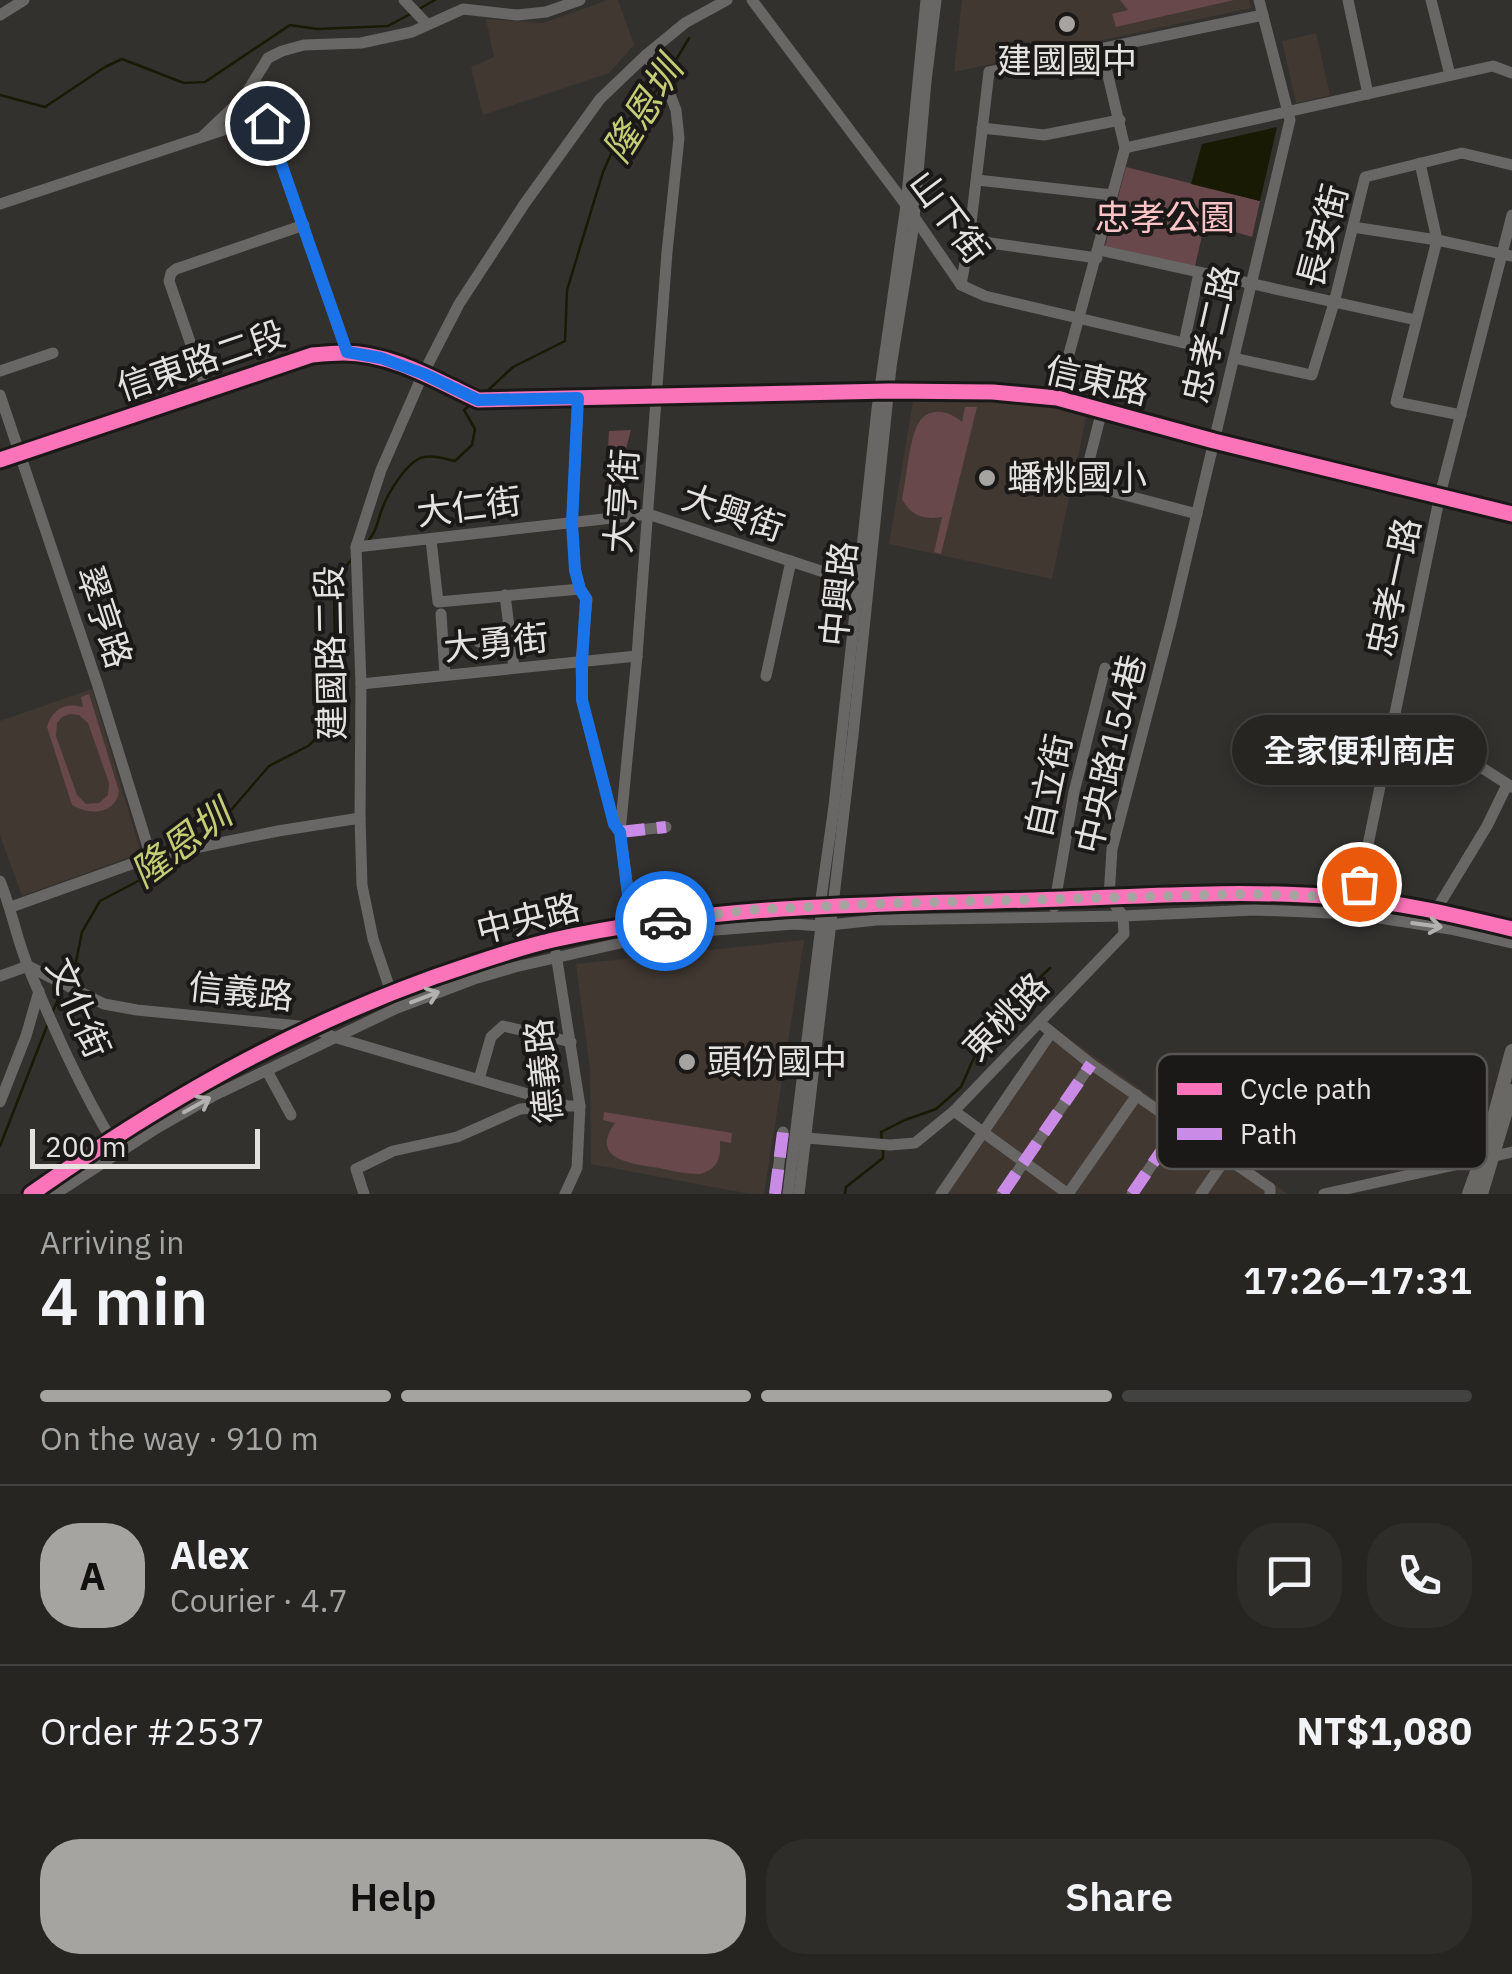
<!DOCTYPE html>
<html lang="en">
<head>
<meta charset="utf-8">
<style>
  body { margin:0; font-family:"IBM Plex Sans","Noto Sans TC",sans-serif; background:#2e2d2a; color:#f1f3f6; height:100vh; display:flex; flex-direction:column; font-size:38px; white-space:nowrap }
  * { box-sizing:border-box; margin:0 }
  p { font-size:32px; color:#a4a5a5 }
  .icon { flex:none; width:55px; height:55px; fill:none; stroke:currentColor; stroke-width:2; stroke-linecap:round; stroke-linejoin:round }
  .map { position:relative; height:1194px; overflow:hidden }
  .drawer { display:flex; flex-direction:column; background:#262522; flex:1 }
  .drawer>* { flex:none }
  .scale { position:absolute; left:30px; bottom:25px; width:230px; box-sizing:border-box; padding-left:10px; border:5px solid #e4e2df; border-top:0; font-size:28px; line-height:35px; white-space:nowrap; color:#e4e2df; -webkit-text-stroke:8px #1b1917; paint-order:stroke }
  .pin { position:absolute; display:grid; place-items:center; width:85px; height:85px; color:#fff; margin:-42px; border:5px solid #fff; border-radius:50%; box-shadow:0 2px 10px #0007 }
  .courier { position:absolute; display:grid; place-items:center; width:100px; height:100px; margin:-50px; border:8px solid #1a73e8; border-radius:50%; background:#fff; color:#222; box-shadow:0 2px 12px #0007 }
  .bubble { position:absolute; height:70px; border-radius:35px; background:#262522; box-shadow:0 5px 15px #0003,0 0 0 2px #424240; font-size:32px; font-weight:600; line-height:70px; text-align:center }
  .head em { font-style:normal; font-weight:600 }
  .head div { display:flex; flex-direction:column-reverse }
  .head { display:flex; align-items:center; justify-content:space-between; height:170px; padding:0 40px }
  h1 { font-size:65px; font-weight:600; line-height:75px }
  .bar { display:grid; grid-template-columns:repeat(4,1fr); gap:15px 10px; align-content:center; height:120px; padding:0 40px }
  .bar i { height:12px; border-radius:8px; background:#424240 }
  .bar .selected { background:#a6a4a1 }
  .bar p { grid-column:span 4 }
  .line { display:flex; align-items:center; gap:25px; padding:0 40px; border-top:2px solid #424240 }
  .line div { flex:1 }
  .round { display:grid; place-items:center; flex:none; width:105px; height:105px; border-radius:40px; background:#2e2d2a }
  .cta { display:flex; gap:20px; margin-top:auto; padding:20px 40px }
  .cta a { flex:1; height:115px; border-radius:40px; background:#a6a4a1; color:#111; font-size:40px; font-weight:600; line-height:115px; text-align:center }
  .cta a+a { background:#2e2d2a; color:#f1f3f6 }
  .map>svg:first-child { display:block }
</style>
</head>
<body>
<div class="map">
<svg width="1512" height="1194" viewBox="0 0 1512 1194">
  <rect width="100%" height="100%" fill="#33312e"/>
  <g fill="#403831">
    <polygon points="608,0 618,0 634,45 609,73 483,115 471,67 494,57 486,19 543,23"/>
    <polygon points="962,0 1249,0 1251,8 954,72"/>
    <polygon points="1316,33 1330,95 1296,103 1282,41"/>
    <polygon points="983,399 1087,413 1052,579 889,544 913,402"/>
    <polygon points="92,689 141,853 22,896 0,835 0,721"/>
    <polygon points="804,940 764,1194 750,1194 591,1164 590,1069 576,964"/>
    <polygon points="1050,1025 1288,1194 937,1194"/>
  </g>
  <g fill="#68484a" fill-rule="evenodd">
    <polygon points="1120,0 1234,0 1116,27 1112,14 1128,10"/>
    <polygon points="1126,167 1260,201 1252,237 1205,223 1195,266 1105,246"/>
    <path d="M965 407H977L941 554 934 552 942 517C924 520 911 516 902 499 906 481 909 444 916 428 925 406 947 409 962 422Z"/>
    <polygon points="631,430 610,509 605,511 609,431"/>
    <path d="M89 694 119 791C116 814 90 816 72 805L47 727C52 709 65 702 83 707L81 697ZM70 714 79 715 88 723 109 783 108 795 99 803 86 804 77 795 56 736 57 723 62 717Z"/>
    <path d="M604 1112 732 1133 731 1143 720 1141C721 1158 718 1169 700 1174 686 1174 672 1171 659 1168 634 1164 588 1160 615 1123L603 1120Z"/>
  </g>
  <polygon fill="#191a04" points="1277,127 1260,201 1191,184 1202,144"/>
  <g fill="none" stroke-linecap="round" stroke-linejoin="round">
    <g stroke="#191a04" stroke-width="2.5">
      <polyline points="419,9 435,0"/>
      <polyline points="667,75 689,38"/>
      <polyline points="0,95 45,107 105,67 122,59 184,83 205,82 290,25 317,29 388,26 412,13"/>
      <polyline points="484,394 513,367 565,341 567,290 603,172 621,132 660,86"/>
      <path d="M369 540C377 530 377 523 381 512 386 496 407 460 424 457 434 455 446 459 455 461L472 445 475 429 464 410 474 402"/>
      <polyline points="189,844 232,809 269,766 308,746 326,730 328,682 335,647 334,595 342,571 352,559"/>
      <polyline points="66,982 76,962 82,932 100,901 161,869 172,859"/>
      <polyline points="52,1013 63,989"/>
      <polyline points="882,1141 881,1132 905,1120 936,1109 961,1087 987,1028 1050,968"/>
      <polyline points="0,1146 47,1026"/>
      <polyline points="845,1194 846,1187 883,1158 883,1149"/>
    </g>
    <g stroke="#696766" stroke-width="11">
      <polyline points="404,0 427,24"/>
      <polyline points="752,0 906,205 961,285 985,296 1184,343 1199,273"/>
      <polyline points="1348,0 1368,94"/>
      <polyline points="1431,0 1450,75"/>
      <polyline points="0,15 24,0"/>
      <polyline points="982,128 1044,135 1120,120"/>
      <polyline points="203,136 244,97 268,58 282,51 304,45 361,43 412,32 463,9 517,15 546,12 580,0"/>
      <polyline points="1125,148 1493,66 1512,73"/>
      <polyline points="1420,163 1437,240 1396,402 1461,415"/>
      <polyline points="977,180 1112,195"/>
      <polyline points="0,204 260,118 267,123 347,353"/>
      <polyline points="1353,227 1437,240 1512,256"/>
      <polyline points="969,240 1097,258"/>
      <polyline points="1099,250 1416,320"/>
      <polyline points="961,285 969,240 989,72 1263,15"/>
      <polyline points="1234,358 1312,375 1334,303 1365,177 1462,153 1512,165"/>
      <polyline points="0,371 53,353"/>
      <polyline points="207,391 169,281 171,273 176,269 304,225"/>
      <polyline points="0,395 97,683 151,857"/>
      <polyline points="578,398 572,523 575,570 580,589 587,599 581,662 582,700 614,823 620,832 666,827"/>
      <polyline points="1057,398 1125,148 1102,50"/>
      <polyline points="1102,410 1087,469 1090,483 1095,487 1197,514"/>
      <path d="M0 460 312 355C323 354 334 353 344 353 392 353 437 381 478 400L889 391 993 392 1057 398 1214 441 1512 514"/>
      <polyline points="431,540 438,602 580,589"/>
      <polyline points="356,547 648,514 857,583"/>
      <polyline points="505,595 514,668"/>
      <polyline points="441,614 445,675"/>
      <polyline points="479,642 511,639"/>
      <polyline points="766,676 791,561"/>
      <polyline points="361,684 637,656"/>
      <polyline points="1394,719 1420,728 1512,787"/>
      <path d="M0 881C12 910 17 941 29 969 54 1029 80 1088 114 1144"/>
      <polyline points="1356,903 1440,495 1512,215"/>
      <polyline points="11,907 151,857 278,831 360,818"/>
      <polyline points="1054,907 1074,792 1105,668"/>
      <polyline points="1436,910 1487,826 1507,785"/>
      <polyline points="633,926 620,832 637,656 667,252 679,138 676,110 665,82 646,55"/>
      <polyline points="556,954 580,1106 577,1168 565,1194"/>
      <polyline points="0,976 28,966 104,1004 137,1010 309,1027 337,1038 568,1106 580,1106"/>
      <polyline points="393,998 373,939 362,885 360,818 361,684 356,547 381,470 423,374 459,304 525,203 600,99 646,55 685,23 727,0"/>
      <polyline points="1040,1023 1091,1064 1270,1188 1270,1194"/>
      <polyline points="267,1071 291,1115"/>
      <polyline points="479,1079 491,1037 503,1026 571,1042"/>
      <polyline points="0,1102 26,1036 39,991"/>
      <polyline points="954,1111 1068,1194"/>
      <polyline points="795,1137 890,1145 915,1143 954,1111 1124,934 1123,916 1109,897 1112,849 1171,623 1290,120 1259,0"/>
      <path d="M31 1194C160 1103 285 1031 434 977 473 964 513 949 553 940 711 905 872 904 1033 900 1134 897 1235 889 1336 897 1396 901 1454 915 1512 929"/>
      <polyline points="55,1194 157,1128 215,1095 397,1008 474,979 515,967 625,942 703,931 794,924 821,926 876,920 1123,916 1255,910 1354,914 1450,929 1512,943"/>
      <polyline points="364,1194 356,1169 393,1151 457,1137 520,1109 559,1106"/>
      <polyline points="775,1194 783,1132"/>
      <polyline points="788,1194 821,926 820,906 834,806 877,409 906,205 926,0"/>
      <polyline points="799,1194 853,735 891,367 913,230 926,81 936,0"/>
      <polyline points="941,1194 1051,1033"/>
      <polyline points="1002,1194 1091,1064"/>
      <polyline points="1068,1194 1137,1095"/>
      <polyline points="1132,1194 1179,1125"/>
      <polyline points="1201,1194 1226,1158"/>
      <polyline points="1324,1194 1512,1152"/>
    </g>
    <g stroke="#696865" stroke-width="14">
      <polyline points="1469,1194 1486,1147 1512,1051"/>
      <polyline points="1481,1194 1512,1091"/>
    </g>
    <g stroke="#ca8be6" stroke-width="12" stroke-dasharray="25 12" stroke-linecap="butt">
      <polyline points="479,642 511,639"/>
      <polyline points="620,832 666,827"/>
      <polyline points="775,1194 783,1132"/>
      <polyline points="1002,1194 1091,1064"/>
      <polyline points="1132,1194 1179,1125"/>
    </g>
    <g stroke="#1b1917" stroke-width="21">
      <g id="cycleway">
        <path d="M0 460 312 355C323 354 334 353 344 353 392 353 437 381 478 400L889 391 993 392 1057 398 1214 441 1512 514"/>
        <path d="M31 1194C160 1103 285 1031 434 977 473 964 513 949 553 940 711 905 872 904 1033 900 1134 897 1235 889 1336 897 1396 901 1454 915 1512 929"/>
      </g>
    </g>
    <use href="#cycleway" stroke="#fb73b8" stroke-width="15"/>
  </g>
  <defs><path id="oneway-shaft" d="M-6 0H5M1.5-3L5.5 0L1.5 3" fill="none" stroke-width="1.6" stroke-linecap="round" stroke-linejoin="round" transform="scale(2.5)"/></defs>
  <g stroke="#b3b1af">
    <use href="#oneway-shaft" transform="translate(1427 925) rotate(8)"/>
    <use href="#oneway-shaft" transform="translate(425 997) rotate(-21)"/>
    <use href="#oneway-shaft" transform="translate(197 1105) rotate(-29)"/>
  </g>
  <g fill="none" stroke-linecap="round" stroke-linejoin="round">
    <polyline stroke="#a6a4a1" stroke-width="10" stroke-dasharray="0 18" points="665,921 748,910 870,904 1245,894 1338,897 1356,900 1359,884"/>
    <polyline stroke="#1a73e8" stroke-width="12" points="267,123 347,352 381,358 424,374 478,400 578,398 572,523 575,570 580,589 586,599 582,662 582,700 614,824 620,832 632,926 665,921"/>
  </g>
  <g fill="#a6a4a1" stroke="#1b1917" stroke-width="4">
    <circle cx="1067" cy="24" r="10"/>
    <circle cx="987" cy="478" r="10"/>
    <circle cx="687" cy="1062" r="10"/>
  </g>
  <g text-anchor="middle" stroke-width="8" stroke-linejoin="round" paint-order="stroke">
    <g font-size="35" fill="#e4e2df" stroke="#1b1917" text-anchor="start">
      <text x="1067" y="73" text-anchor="middle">建國國中</text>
      <text x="1007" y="490">蟠桃國小</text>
      <text x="707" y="1074">頭份國中</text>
    </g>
    <g font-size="35" fill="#e4e2df" stroke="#1b1917">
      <text transform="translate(949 217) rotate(53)" y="12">山下街</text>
      <text transform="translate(1323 236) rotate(-75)" y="12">長安街</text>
      <text transform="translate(1211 334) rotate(-77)" y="12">忠孝二路</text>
      <text transform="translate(201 361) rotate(-19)" y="12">信東路二段</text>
      <text transform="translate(1097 381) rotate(13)" y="12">信東路</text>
      <text transform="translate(622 501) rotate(-86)" y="12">大亨街</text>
      <text transform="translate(469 507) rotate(-7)" y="12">大仁街</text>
      <text transform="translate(733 513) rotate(19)" y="12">大興街</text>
      <text transform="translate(1394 587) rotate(-78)" y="12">忠孝一路</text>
      <text transform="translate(839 594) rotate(-84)" y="12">中興路</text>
      <text transform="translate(104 617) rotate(72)" y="12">翠亨路</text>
      <text transform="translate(496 643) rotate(-6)" y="12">大勇街</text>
      <text transform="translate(331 653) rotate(-91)" y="12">建國路二段</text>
      <text transform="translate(1111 754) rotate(-77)" y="12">中央路154巷</text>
      <text transform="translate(1049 786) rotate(-78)" y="12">自立街</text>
      <text transform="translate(528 919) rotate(-14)" y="12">中央路</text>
      <text transform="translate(241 992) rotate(6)" y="12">信義路</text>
      <text transform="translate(78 1008) rotate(66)" y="12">文化街</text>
      <text transform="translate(1006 1017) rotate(-46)" y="12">東桃路</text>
      <text transform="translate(544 1071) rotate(-96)" y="12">德義路</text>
    </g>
    <g font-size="35" fill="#fdc3c6" stroke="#1b1917">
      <text x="1165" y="230">忠孝公園</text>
    </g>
    <g font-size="38" font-style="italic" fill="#c4cc74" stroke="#1b1917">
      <text transform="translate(643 110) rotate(-58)" y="13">隆恩圳</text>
      <text transform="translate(181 844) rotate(-37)" y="13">隆恩圳</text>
    </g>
  </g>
  <rect x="1157" y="1054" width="330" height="115" rx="15" fill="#1b1917" stroke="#575553" stroke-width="2.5"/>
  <rect x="1177" y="1083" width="45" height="12" fill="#fb73b8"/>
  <rect x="1177" y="1128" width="45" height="12" fill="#ca8be6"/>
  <g font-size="28" fill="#e4e2df">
    <text x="1240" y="1099">Cycle path</text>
    <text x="1240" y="1144">Path</text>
  </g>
</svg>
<div class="scale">200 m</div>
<div class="pin" style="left:1359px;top:884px;background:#ea580c"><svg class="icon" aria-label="bag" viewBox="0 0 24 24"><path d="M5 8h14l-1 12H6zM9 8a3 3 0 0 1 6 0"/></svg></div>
<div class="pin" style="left:267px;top:123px;background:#1f2937"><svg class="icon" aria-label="home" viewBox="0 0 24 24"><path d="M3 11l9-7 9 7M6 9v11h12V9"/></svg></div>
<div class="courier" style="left:665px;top:921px"><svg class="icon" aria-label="car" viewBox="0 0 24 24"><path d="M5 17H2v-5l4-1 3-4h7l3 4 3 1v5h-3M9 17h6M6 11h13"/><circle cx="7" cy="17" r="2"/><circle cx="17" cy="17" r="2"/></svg></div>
<div class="bubble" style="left:1232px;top:715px;width:255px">全家便利商店</div>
</div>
<section class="drawer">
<div class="head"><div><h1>4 min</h1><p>Arriving in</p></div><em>17:26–17:31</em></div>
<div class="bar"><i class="selected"></i><i class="selected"></i><i class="selected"></i><i></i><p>On the way · 910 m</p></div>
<div class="line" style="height:180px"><b class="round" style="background:#a6a4a1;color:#111">A</b><div><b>Alex</b><p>Courier · 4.7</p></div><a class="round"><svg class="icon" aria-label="chat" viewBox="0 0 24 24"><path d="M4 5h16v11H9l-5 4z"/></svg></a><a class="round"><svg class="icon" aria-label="phone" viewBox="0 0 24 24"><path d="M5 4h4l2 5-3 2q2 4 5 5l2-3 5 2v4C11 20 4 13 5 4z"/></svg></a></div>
<div class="line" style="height:130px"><div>Order #2537</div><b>NT$1,080</b></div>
<div class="cta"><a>Help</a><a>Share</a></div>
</section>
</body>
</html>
